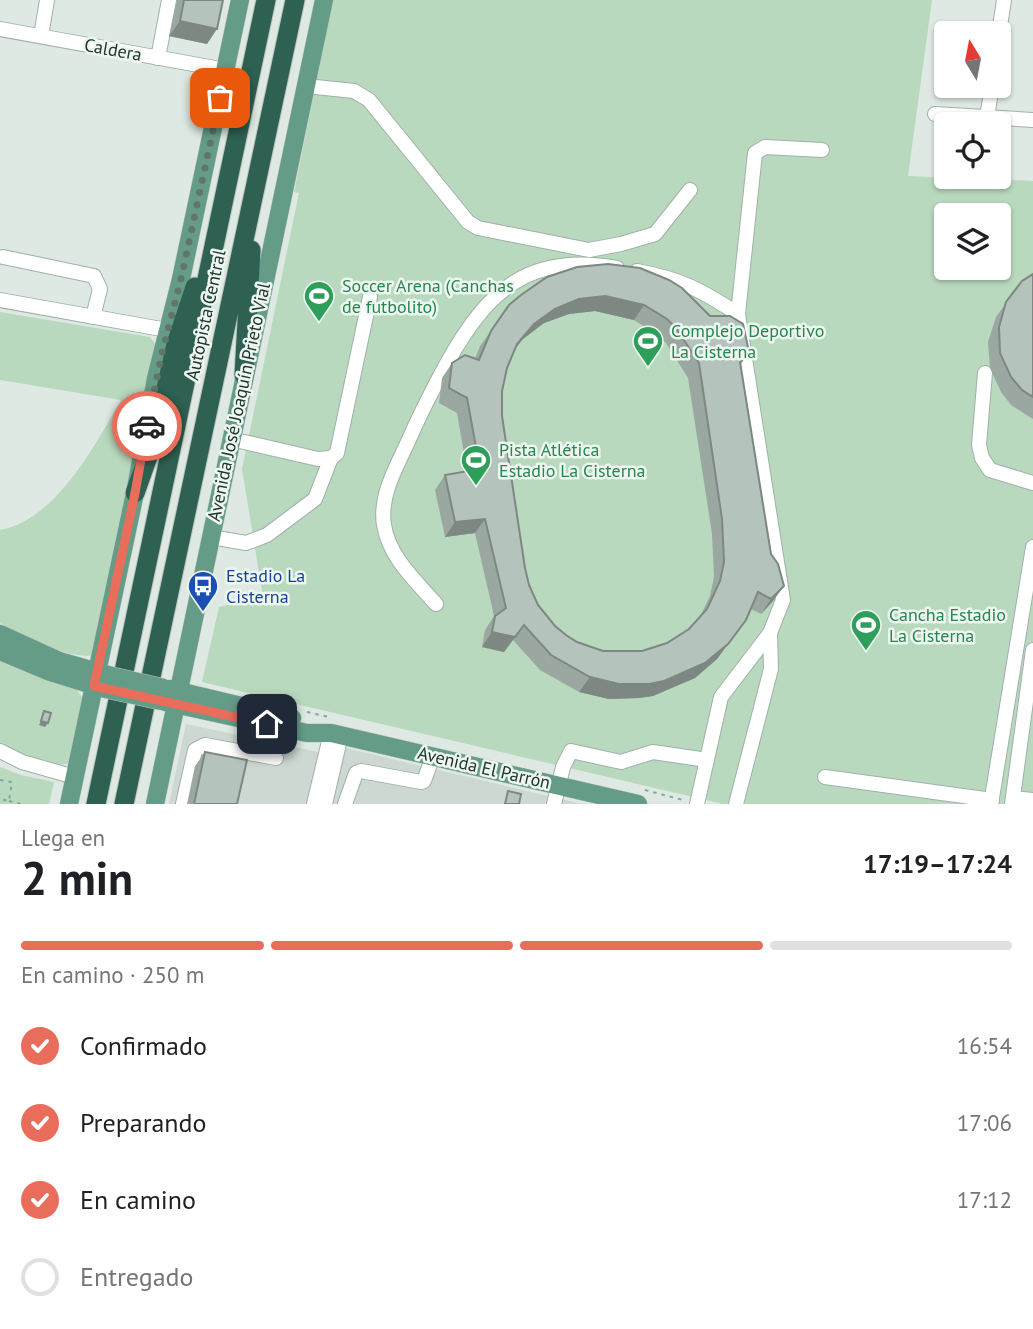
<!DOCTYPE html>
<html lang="es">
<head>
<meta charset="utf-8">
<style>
  body { margin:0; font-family:"PT Sans",sans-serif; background:#f2f2f2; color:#202124; height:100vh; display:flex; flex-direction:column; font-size:26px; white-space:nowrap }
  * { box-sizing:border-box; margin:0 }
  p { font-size:23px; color:#757577 }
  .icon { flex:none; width:38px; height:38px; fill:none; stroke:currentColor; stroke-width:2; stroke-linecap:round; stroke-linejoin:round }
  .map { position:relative; height:804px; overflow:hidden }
  .drawer { display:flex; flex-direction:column; background:#fff; flex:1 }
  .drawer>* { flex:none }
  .needle { width:46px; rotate:350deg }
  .fabs { position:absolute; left:934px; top:21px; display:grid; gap:14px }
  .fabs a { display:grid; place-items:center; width:77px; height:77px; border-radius:7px; background:#fff; box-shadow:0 2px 5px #0004; font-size:35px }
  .pin { position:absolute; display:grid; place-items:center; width:60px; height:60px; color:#fff; margin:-30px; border-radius:14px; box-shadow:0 4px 10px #0006 }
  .courier { position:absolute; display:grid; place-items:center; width:70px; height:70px; margin:-35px; border:5px solid #e96d5b; border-radius:50%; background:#fff; color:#222; box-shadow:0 2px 9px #0007 }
  .overview em { font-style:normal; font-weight:700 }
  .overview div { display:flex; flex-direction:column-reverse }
  .overview { display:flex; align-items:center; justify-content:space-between; height:119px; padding:0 21px }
  h1 { font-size:46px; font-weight:700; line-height:52px }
  .bar { display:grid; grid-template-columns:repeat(4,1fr); gap:10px 7px; align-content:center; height:84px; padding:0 21px }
  .bar i { height:9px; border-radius:5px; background:#e0e0e0 }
  .bar .selected { background:#e96d5b }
  .bar p { grid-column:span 4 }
  ol { padding:0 21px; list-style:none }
  li { display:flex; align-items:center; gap:21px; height:77px }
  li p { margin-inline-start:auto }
  li .icon { padding:7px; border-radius:50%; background:#e96d5b; color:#fff; stroke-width:4 }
  li:last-child { color:#757577 }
  li i { width:38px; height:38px; border:4px solid #e0e0e0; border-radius:50% }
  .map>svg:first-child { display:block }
</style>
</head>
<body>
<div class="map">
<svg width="1033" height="804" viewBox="0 0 1033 804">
  <rect width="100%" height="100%" fill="#dee9e3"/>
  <polygon fill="#ccd8d1" points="186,724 318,752 346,748 582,804 169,804"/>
  <g fill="#b8d9bd" fill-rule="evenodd">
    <path d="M333 0H932L908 176 1033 181V804H723L202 682 219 607 263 597 242 469 299 193 294 192ZM947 215H999V268H947Z"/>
    <path d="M0 312 150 337 158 347 95 655C67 660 25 636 0 623V530C56 520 95 445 121 400L0 380Z"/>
    <path d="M0 660 77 690 84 700 70 763C50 770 18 755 0 744Z"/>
    <polygon points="0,767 21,775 54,782 49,804 0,804"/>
  </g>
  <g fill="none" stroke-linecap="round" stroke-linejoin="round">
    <g stroke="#a1b0a9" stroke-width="16">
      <g id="minor">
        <polyline points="0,29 226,70"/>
        <polyline points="999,33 1004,0"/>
        <polyline points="41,36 47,0"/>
        <polyline points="158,58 169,0"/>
        <polyline points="306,86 354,91 369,100 468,222 478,228 589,250 621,244 655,234 690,190"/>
        <polyline points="935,114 1033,120"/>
        <polyline points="987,117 992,86"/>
        <polyline points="3,257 94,276 100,289 93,317"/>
        <path d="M637 271C681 279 701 290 738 314L783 600 770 633 721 697 697 804"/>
        <polyline points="0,300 167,330"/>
        <polyline points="738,314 755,153 765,147 822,150"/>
        <polyline points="985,373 979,445 982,458 990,470 1033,483"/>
        <polyline points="231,439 318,459 331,458 337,453 370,297"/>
        <polyline points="211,537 246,543 267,535 315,499 331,458"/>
        <path d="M436 604C415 580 389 557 384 525 379 493 399 463 411 435 422 410 434 387 447 363 487 291 529 252 617 268"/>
        <polyline points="0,751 22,762 75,777"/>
        <polyline points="825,777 992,800"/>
        <polyline points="1013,798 1033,800"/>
        <polyline points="183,804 195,750 205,745 276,758"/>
        <polyline points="314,804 331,733"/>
        <polyline points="325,804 341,735"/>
        <polyline points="345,804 356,773 361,771 421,782 424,781 433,756"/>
        <polyline points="554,804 563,767 571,751 621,762 653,752 707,760"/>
        <polyline points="736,804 771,669 770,633"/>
        <polyline points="991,804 1033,547"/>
        <polyline points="1012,804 1033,650"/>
      </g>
    </g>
    <g stroke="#bcc3c0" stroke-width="19">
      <g id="major">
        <polyline points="0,634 59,661 108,675"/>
        <polyline points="0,651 50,672 105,689"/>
        <polyline points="170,689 292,718"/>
        <polyline points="165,702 307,733 331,733 638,804"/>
        <polyline points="69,804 135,493 156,378 181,279 240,0"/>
        <polyline points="155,804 324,0"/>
      </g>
    </g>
    <g stroke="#bcc3c0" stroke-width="21">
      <g id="highway">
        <polyline points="244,375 251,250"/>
        <polyline points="135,493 155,437 176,344 195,287"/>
        <polyline points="96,804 266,0"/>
        <polyline points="124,804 295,0"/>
      </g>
    </g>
    <g stroke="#80aa98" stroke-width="2" stroke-dasharray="3.5 5" stroke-linecap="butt">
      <polyline points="307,712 329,717"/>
      <polyline points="0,780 12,782 9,801 0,799"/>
      <polyline points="645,790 683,800"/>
      <polyline points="9,801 21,804"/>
    </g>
    <use href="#minor" stroke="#fff" stroke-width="14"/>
    <use href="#major" stroke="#659c87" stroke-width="18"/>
    <use href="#highway" stroke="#2e6151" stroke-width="19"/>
    <g stroke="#bcc3c0" stroke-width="19" stroke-linecap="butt">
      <g id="major-bridge">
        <polyline points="108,675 164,688"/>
        <polyline points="106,689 161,701"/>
      </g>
    </g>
    <use href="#major-bridge" stroke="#659c87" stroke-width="18"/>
  </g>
  <g fill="#9ba8a1" fill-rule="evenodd">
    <polygon points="177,0 223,0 207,44 169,36"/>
    <path d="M577 267 749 352 741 364 773 601 761 614 751 609 717 659 695 678 653 696 639 698 609 699 579 692 540 670 513 640 504 652 482 647 485 630 494 616 475 533 445 537 435 490 445 475 467 471 457 413 439 403 442 378 452 363 475 359 480 346 491 331ZM595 311 634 320 656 334 666 343 688 378 712 534 714 577 710 596 700 617 689 629 667 643 642 651H603L577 642 566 635 555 626 538 605 529 585 525 568 502 416V391L507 368 515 349 523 339 544 323 569 314Z"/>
    <polygon points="1033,274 1033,419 1011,405 1001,392 990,368 988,342 996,317 1022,281"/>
    <polygon points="205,752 237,804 187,804 195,766"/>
  </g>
  <g fill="#7e8883">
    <polygon points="180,21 217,29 207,44 169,36"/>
    <polygon points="605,296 644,305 634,320 595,311 569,314 544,323 523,339 507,359 534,324 555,309 579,299"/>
    <polygon points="485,519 475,533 445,537 455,522"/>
    <polygon points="784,586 773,601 761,614 771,599"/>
    <polygon points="746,620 717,659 695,678 653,696 639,698 609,699 579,692 590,677"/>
    <polygon points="492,632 515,637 504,652 482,647"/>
    <polygon points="41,721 48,723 45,727 39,725"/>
  </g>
  <g fill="#b4c3bb" stroke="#7e8883" stroke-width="2" fill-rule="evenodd">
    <polygon points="184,0 223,0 217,29 180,21"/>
    <path d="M608 264 640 268 669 280 682 288 710 316H730L743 324 749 352 740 362 771 554 778 564 784 586 771 599 758 592 746 620 728 644 705 663 664 681 649 684H619L590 677 551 655 524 625 515 637 492 632 495 616 506 608 485 519 455 522 445 475 480 469 467 398 449 388 452 363 465 355 479 360 491 331 509 305 521 295 547 277 577 267ZM605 296 644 305 667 319 676 328 699 363 722 519 724 562 720 581 707 609 689 629 667 643 642 651H603L577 642 566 635 555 626 538 605 529 585 525 568 502 416V391L507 368 517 344 534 324 555 309 579 299Z"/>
    <polygon points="1033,274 1033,397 1022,390 1011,377 1000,353 999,327 1006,302 1022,281"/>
    <polygon points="44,711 51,713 48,723 41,721"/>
    <polygon points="205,752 247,760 237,804 194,804"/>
    <polygon points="508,791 521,794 519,804 505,804"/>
  </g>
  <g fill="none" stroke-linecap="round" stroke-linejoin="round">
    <polyline stroke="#62756d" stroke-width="7" stroke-dasharray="0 12.6" points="147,426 162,353 181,279 220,98"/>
    <polyline stroke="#e96d5b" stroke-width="9" points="147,426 135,493 94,686 267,724"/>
  </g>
  <defs>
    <g id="stadium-pin" transform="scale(1.575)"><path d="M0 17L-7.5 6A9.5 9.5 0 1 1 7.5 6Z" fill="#2e9e5b" stroke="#eef6f1"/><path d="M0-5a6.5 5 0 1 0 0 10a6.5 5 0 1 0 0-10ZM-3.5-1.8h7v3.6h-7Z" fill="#fff"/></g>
    <g id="bus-pin" transform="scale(1.575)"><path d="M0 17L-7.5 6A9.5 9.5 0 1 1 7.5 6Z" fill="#1a4fb4" stroke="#eef6f1"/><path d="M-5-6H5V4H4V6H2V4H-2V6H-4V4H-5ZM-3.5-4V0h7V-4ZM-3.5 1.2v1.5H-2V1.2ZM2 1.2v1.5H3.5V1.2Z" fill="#fff"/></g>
  </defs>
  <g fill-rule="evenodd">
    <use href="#stadium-pin" x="319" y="296"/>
    <use href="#stadium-pin" x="648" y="341"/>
    <use href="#stadium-pin" x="476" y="460"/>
    <use href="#bus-pin" x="203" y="586"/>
    <use href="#stadium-pin" x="866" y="625"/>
  </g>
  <g text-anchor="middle" stroke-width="5" stroke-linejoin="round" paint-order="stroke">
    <g font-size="18" fill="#20372e" stroke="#eef6f1">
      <text transform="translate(113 50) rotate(10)" y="6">Caldera</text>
      <text transform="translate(206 315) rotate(-78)" y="6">Autopista Central</text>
      <text transform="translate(239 402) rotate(-78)" y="6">Avenida José Joaquín Prieto Vial</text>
      <text transform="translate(484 768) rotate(13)" y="6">Avenida El Parrón</text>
    </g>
    <g font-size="18" fill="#27864d" stroke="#eef6f1" text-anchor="start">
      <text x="342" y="292">Soccer Arena (Canchas<tspan x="342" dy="21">de futbolito)</tspan></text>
      <text x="671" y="337">Complejo Deportivo<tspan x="671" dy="21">La Cisterna</tspan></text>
      <text x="499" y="456">Pista Atlética<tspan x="499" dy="21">Estadio La Cisterna</tspan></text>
      <text x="889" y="621">Cancha Estadio<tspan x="889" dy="21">La Cisterna</tspan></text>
    </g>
    <g font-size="18" fill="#164399" stroke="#eef6f1" text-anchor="start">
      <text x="226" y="582">Estadio La<tspan x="226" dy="21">Cisterna</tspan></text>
    </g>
  </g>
</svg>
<div class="fabs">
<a><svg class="needle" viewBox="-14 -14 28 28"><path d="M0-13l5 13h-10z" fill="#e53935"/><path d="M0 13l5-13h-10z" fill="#757577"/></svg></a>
<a><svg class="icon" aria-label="locate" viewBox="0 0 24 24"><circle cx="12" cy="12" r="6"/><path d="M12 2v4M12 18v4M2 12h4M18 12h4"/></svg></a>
<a><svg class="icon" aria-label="layers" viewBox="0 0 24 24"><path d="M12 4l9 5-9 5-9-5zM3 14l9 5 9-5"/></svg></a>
</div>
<div class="pin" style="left:220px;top:98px;background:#ea580c"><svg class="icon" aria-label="bag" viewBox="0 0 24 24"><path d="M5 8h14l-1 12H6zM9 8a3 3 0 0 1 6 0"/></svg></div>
<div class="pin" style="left:267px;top:724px;background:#1f2937"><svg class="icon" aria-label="home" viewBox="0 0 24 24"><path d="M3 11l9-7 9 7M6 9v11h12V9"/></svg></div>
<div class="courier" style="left:147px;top:426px"><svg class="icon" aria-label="car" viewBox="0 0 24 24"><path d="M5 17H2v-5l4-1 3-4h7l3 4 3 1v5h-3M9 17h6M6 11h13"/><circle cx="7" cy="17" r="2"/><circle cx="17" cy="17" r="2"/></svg></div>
</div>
<section class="drawer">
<div class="overview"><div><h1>2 min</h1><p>Llega en</p></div><em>17:19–17:24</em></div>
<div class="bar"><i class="selected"></i><i class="selected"></i><i class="selected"></i><i></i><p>En camino · 250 m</p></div>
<ol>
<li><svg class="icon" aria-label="check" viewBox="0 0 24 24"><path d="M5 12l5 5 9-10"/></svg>Confirmado<p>16:54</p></li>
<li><svg class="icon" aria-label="check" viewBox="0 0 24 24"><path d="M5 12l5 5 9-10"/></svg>Preparando<p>17:06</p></li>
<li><svg class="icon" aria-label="check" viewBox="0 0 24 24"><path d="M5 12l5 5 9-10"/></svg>En camino<p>17:12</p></li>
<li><i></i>Entregado</li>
</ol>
</section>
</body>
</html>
